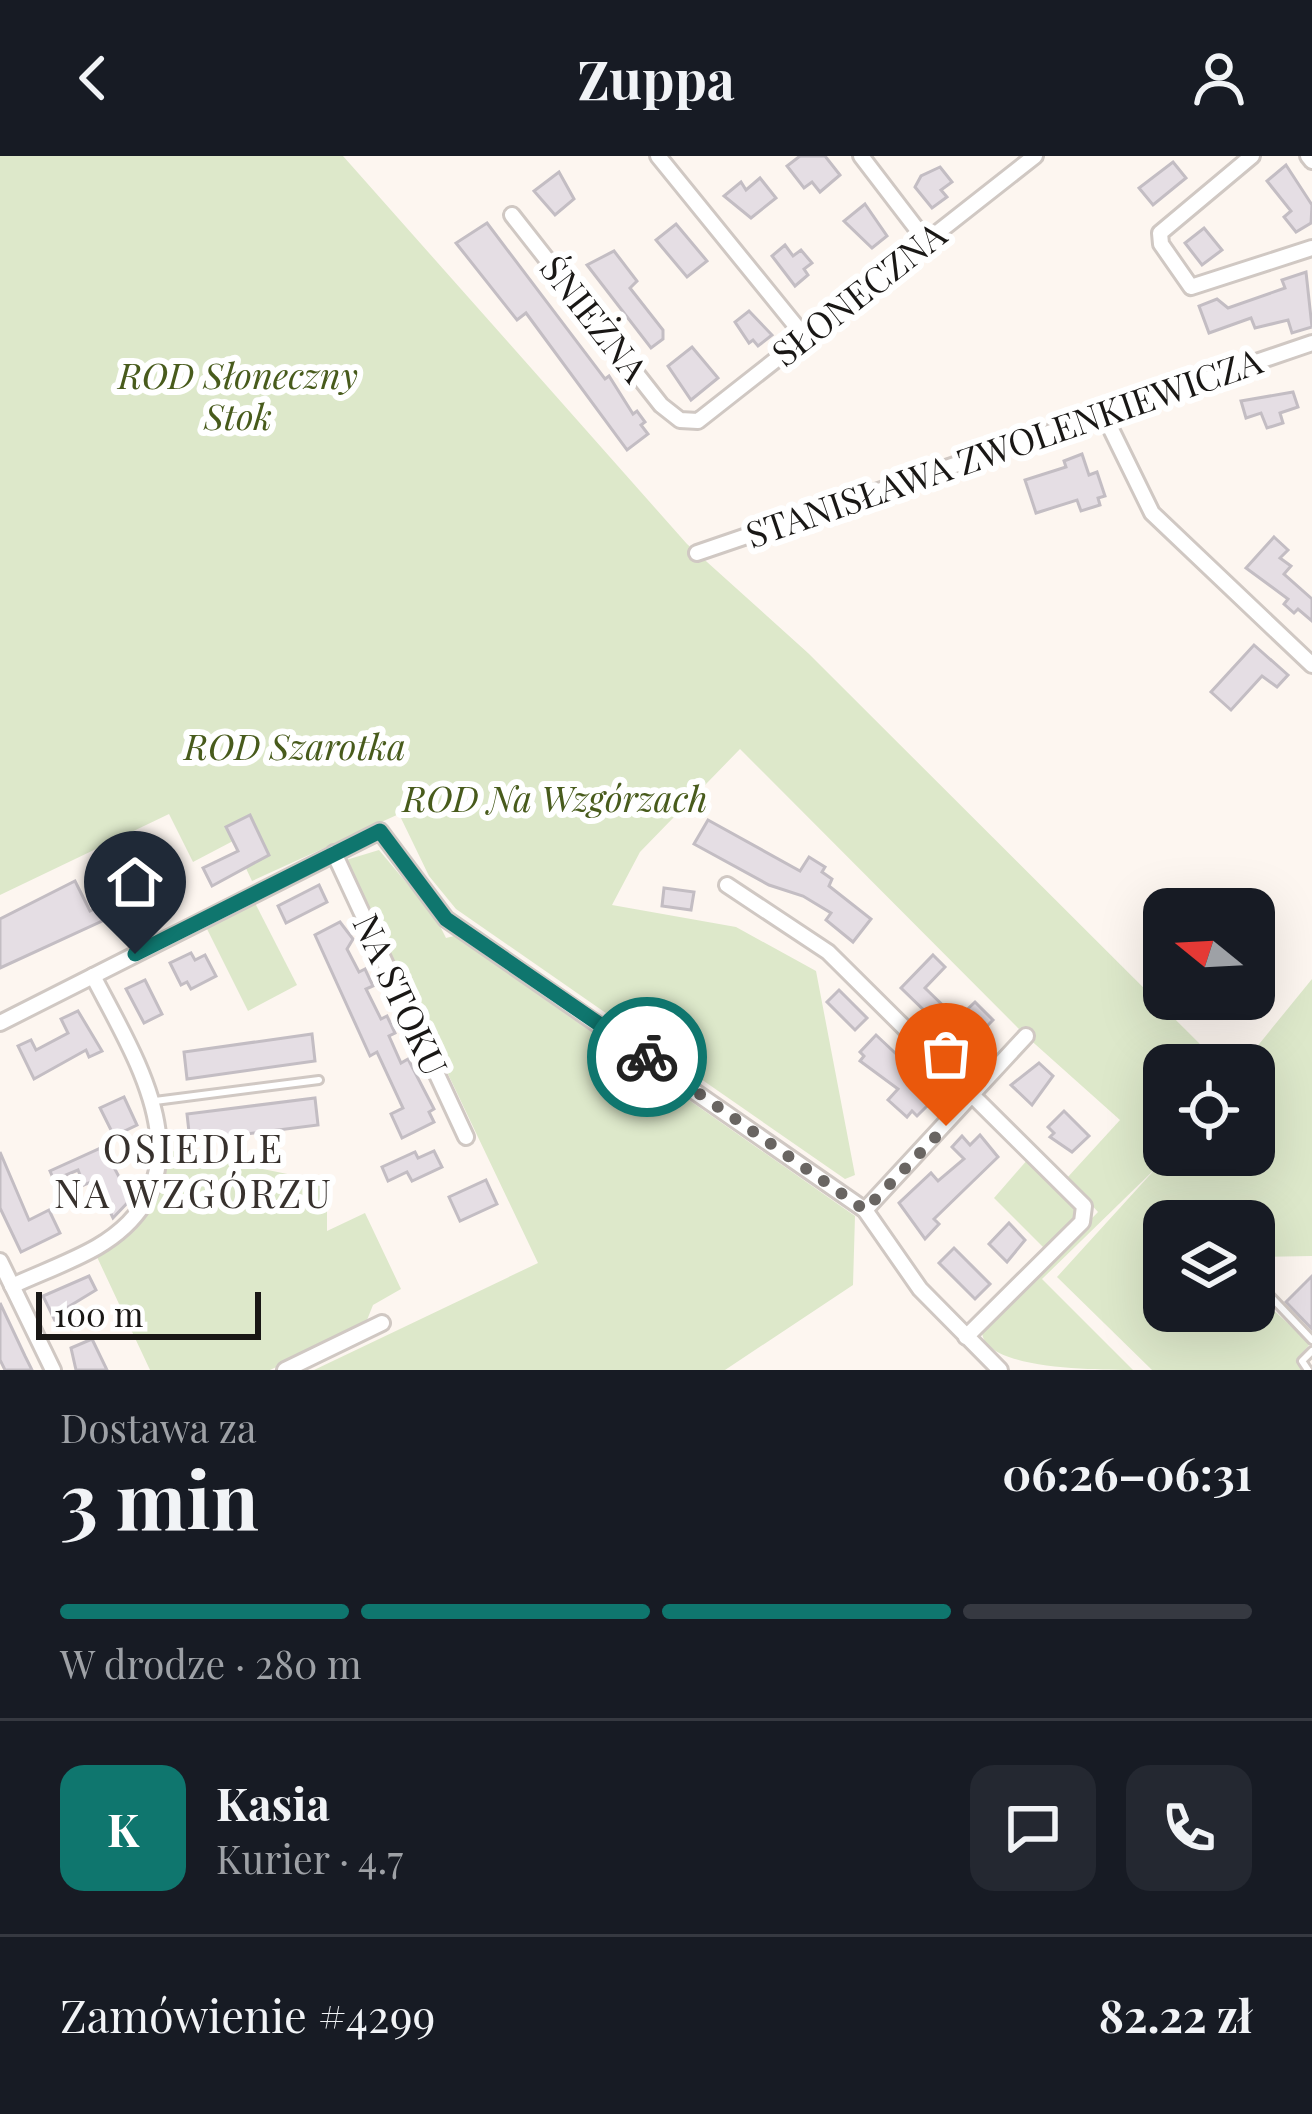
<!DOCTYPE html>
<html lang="pl">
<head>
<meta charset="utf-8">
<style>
  body { margin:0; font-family:"Playfair Display",serif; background:#242831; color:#f1f3f6; height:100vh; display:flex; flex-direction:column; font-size:45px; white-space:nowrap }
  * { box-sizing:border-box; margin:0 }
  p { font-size:39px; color:#9ea1a6 }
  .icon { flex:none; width:66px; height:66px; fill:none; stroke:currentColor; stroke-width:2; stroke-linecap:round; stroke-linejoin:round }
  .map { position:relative; height:1214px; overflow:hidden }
  .sheet { display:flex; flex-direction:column; background:#171b24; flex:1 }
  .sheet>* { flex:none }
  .needle { width:78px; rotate:288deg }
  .controls { position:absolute; left:1143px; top:732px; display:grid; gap:24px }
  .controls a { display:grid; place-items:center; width:132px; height:132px; border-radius:24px; background:#171b24; box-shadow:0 12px 48px #0002; font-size:60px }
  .scale { position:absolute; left:36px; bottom:30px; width:225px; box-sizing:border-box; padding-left:12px; border:6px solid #191715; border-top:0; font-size:33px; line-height:42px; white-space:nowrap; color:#191715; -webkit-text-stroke:9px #fff; paint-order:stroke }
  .pin { position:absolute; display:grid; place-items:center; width:102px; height:102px; color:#fff; margin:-123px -51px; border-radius:50% 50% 50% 0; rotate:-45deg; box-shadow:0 0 12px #0007 }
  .pin .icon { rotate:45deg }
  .courier { position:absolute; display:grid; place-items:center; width:120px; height:120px; margin:-60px; border:9px solid #0f766e; border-radius:50%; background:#fff; color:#222; box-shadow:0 3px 15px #0007 }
  .summary em { font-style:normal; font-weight:700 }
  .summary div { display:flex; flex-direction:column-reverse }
  .summary { display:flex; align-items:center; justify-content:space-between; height:204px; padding:0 60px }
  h1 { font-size:78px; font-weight:700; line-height:90px }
  .bar { display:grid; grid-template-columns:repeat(4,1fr); gap:18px 12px; align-content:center; height:144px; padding:0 60px }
  .bar i { height:15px; border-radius:9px; background:#363941 }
  .bar .active { background:#0f766e }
  .bar p { grid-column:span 4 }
  .line { display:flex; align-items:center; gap:30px; padding:0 60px; border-top:3px solid #363941 }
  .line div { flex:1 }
  .round { display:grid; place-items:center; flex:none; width:126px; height:126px; border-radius:24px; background:#242831 }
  header { display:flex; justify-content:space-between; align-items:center; height:156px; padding:0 60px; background:#171b24; font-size:54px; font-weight:700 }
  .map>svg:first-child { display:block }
</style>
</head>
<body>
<header><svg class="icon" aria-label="back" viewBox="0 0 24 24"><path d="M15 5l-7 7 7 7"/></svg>Zuppa<svg class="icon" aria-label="person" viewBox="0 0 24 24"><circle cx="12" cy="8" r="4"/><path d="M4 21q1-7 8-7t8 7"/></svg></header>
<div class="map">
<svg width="1312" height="1214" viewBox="0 0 1312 1214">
  <rect width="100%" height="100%" fill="#fdf6f0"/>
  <g fill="#dde8ca">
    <path d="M0 0H343L687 388 808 497 1221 909H1164V999H1254V909H1242L1312 823V1100L1254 1101V1065H1164V1155H1254V1136L1310 1188 1296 1204 1303 1214H1152L1057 1121 1158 1010 1042 1123 1133 1214C1097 1214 982 1214 982 1175L1098 1056 1067 1022 1120 964 1026 880 740 593 640 696 612 749 736 771 816 815 855 1019 845 1023 456 753 429 720 399 658 252 725 233 685 193 706 169 658 0 739Z"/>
    <polygon points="379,694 436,762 446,782 454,780 855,1060 853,1129 725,1214 314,1214 538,1107 346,704"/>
    <polygon points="254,745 297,829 248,855 206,771"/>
    <path d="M168 994 327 1026V1075L365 1057 401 1133 373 1149 365 1169 270 1214H150L97 1101C139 1075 155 1040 168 994Z"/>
    <polygon points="1029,1002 1075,1047 1075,1069 1047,1095 994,1042"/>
  </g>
  <g fill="#e5dee4" stroke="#c3bdc3" stroke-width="3">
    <polygon points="800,0 825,0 840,19 820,36 812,26 804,32 787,10"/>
    <polygon points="1173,6 1186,22 1153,49 1139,32"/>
    <polygon points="1286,9 1312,49 1311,67 1296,76 1284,61 1291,55 1267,25"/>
    <polygon points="940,11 952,26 941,34 947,41 932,52 915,31 921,20"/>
    <polygon points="559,16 574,43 555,59 534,35"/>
    <polygon points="760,22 776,42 751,62 724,40 741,26 746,34"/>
    <polygon points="865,48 887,80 872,92 844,65"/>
    <polygon points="487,67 605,223 609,220 633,258 637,255 645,266 641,269 648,278 627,294 526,157 517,164 456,87"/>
    <polygon points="676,68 707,105 687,121 656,84"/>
    <polygon points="1204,72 1222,94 1202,109 1185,87"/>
    <polygon points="785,89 793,100 801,94 812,107 804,113 808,119 795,130 772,100"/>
    <polygon points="614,95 637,125 630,132 663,174 663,183 651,192 587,109"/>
    <polygon points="1306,116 1312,171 1292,177 1288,164 1255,172 1251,162 1209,177 1199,150 1217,143 1228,152 1285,132 1282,124"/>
    <polygon points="749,155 772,179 758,190 753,184 749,187 735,166"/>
    <polygon points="692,191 718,222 691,244 668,210"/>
    <polygon points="1293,236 1298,251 1280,257 1283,267 1267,272 1261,257 1246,262 1241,245"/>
    <polygon points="1082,298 1089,319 1097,316 1105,340 1098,342 1100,349 1081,355 1077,344 1036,357 1025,324 1066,311 1064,305"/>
    <polygon points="1274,381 1288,394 1280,402 1291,410 1284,418 1312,443 1312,465 1298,453 1294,457 1284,448 1288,443 1246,412"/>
    <polygon points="1254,489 1288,519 1277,531 1262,520 1231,554 1211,536"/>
    <polygon points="250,659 269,699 212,730 203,712 238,695 226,671"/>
    <polygon points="708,664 800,715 809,701 825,711 822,716 832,723 829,730 871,763 853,786 826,764 831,757 803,740 769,729 694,688"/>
    <polygon points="154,682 170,715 176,712 184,728 140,750 140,765 125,772 116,772 111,761 0,812 0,763 75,725 90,755 146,727 128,696"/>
    <polygon points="319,729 327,746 286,767 278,750"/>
    <polygon points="664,732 694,736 691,754 662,750"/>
    <polygon points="340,766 353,783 347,793 359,816 365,813 373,830 366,833 381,863 387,860 395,877 389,880 401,907 408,903 434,953 429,956 434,966 402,982 391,958 403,952 377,896 370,900 315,779"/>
    <polygon points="191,797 195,804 205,799 216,820 191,833 187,826 181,829 170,807"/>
    <polygon points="933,799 945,811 925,832 957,863 975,846 993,864 964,893 901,832"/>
    <polygon points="145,824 162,858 144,867 126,833"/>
    <polygon points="839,834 867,862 855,874 827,846"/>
    <polygon points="78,855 102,895 89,901 86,894 34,923 18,890 31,884 36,894 68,877 61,863"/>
    <polygon points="312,878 315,905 187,923 184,896"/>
    <polygon points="876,879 926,926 920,933 933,944 917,960 912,955 907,961 888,944 898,933 860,905 864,900 860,896"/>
    <polygon points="1039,907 1053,920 1032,949 1011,929"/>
    <polygon points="124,941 137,969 114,980 100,952"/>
    <polygon points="315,942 318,969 190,985 187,958"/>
    <polygon points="1064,955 1089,980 1072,996 1050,981 1054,977 1048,971"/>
    <polygon points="980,979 998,1001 934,1063 939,1068 925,1083 899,1047 931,1017 938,1025 964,1003 952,991 962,980 970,989"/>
    <polygon points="103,991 131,1043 113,1062 95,1024 84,1029 78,1014 54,1024 50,1015"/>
    <polygon points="434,995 442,1011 412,1025 407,1016 388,1025 382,1011 415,996 418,1002"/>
    <polygon points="0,996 29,1064 49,1054 60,1077 21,1096 0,1052"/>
    <polygon points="486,1024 497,1048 460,1065 449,1041"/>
    <polygon points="1009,1067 1025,1084 1007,1106 989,1088"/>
    <polygon points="954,1092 990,1128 975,1143 939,1107"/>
    <polygon points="89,1120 96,1134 68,1151 74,1163 58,1171 43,1140"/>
    <polygon points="1312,1120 1312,1173 1286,1146"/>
    <polygon points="0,1147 25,1200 32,1214 5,1214 0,1204"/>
    <polygon points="92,1183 107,1214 76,1214 71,1192"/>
  </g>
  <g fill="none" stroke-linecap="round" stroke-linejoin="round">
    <g stroke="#d0c8c3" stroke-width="12">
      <g id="service">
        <polyline points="155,945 319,924"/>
        <polyline points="1254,1123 1312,1184"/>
        <polyline points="1308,1214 1302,1205 1312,1195"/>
      </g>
    </g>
    <g stroke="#d0c8c3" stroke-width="20">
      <g id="minor">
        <polyline points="658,0 804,180"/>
        <polyline points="861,0 926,85"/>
        <polyline points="1252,0 1160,77 1161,88 1191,131 1312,92"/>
        <polyline points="1308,0 1312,5"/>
        <polyline points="512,59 661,249 680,264 698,265 1035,0"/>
        <polyline points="1105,261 1152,357 1312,509"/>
        <polyline points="697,397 1312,187"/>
        <polyline points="334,697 466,981"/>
        <polyline points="727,729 828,796 1084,1050 1082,1066 966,1181"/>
        <polyline points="0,867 380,675 446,763 865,1054 920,1133 1000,1214"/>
        <polyline points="865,1054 1026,880"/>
        <polyline points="0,1105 53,1214"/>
        <path d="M12 1130C40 1117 71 1106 97 1091 214 1022 137 905 93 820"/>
        <polyline points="285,1214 382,1167"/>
      </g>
    </g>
    <use href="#service" stroke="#fff" stroke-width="6"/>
    <use href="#minor" stroke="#fff" stroke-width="14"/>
  </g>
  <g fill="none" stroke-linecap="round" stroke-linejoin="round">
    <polyline stroke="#696562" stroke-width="12" stroke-dasharray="0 21.6" points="647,901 865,1054 946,970"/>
    <polyline stroke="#0f766e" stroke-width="15" points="135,798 380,675 446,763 647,901"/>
  </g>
  <g text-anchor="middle" stroke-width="12" stroke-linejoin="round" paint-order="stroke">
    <g font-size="36" fill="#191715" stroke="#fff">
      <text transform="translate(859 138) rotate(-38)" y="13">SŁONECZNA</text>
      <text transform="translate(594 163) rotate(52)" y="13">ŚNIEŻNA</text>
      <text transform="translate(1004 292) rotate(-19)" y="13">STANISŁAWA ZWOLENKIEWICZA</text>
      <text transform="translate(400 839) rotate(65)" y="13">NA STOKU</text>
    </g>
    <g font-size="36" font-style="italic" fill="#485b1c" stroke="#fff">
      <text x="238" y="233">ROD Słoneczny<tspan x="238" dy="41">Stok</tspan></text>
      <text x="295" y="604">ROD Szarotka</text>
      <text x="555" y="656">ROD Na Wzgórzach</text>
    </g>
    <g font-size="39" letter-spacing="3" fill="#37312d" stroke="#fff">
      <text x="194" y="1007">OSIEDLE<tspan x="194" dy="45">NA WZGÓRZU</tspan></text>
    </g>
  </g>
</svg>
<div class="controls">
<a><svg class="needle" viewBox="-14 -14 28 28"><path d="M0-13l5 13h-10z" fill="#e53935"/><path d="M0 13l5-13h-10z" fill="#9ea1a6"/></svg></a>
<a><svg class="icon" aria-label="locate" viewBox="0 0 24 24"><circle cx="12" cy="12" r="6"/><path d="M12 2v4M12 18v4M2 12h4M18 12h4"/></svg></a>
<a><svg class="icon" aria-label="layers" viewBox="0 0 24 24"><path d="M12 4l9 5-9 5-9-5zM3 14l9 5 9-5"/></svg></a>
</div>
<div class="scale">100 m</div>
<div class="pin" style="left:946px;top:970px;background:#ea580c"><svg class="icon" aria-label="bag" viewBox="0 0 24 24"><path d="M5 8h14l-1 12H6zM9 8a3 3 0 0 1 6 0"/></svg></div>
<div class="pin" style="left:135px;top:798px;background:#1f2937"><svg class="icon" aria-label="home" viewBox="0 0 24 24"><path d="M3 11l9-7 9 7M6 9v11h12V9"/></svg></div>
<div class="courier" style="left:647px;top:901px"><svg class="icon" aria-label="bike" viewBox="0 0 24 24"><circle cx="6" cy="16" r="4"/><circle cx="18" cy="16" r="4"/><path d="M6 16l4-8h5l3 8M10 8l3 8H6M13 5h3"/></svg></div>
</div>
<section class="sheet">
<div class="summary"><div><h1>3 min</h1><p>Dostawa za</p></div><em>06:26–06:31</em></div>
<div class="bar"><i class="active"></i><i class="active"></i><i class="active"></i><i></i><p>W drodze · 280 m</p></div>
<div class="line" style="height:216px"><b class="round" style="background:#0f766e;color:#fff">K</b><div><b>Kasia</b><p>Kurier · 4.7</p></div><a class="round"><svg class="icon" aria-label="chat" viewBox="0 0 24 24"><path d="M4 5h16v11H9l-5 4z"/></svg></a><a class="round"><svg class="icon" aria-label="phone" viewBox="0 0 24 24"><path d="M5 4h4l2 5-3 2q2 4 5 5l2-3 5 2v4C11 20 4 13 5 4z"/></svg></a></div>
<div class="line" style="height:156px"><div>Zamówienie #4299</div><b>82.22 zł</b></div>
</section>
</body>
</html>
